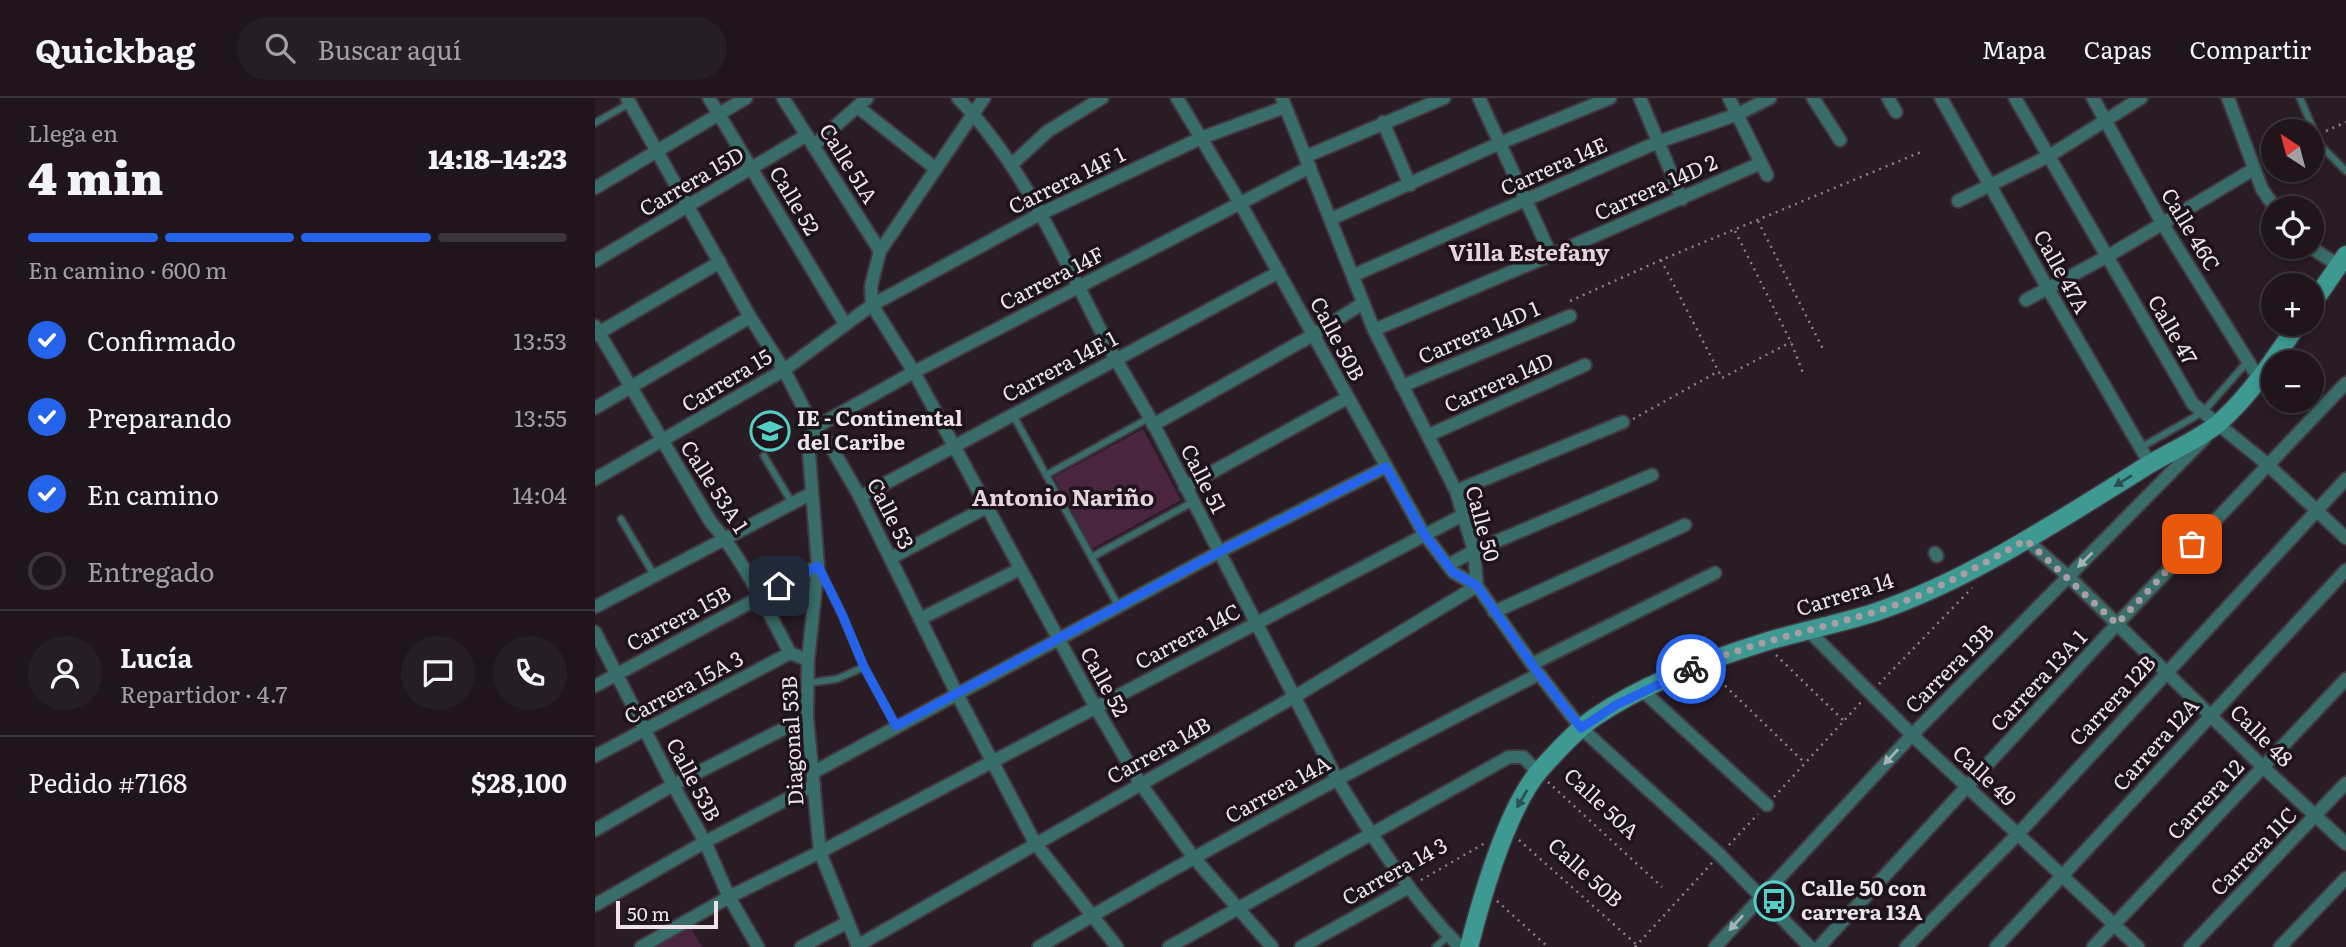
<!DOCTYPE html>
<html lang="es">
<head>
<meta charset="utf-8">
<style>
  body { margin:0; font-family:Literata,serif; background:#271e24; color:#f1f3f6; height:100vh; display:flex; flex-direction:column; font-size:26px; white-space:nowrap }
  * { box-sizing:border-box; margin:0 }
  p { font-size:23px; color:#a19fa3 }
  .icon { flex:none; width:38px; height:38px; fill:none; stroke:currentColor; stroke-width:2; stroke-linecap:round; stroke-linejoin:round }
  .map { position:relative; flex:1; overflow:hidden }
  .panel { display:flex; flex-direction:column; background:#1f151b; width:595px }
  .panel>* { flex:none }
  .needle { width:46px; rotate:324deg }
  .tools { position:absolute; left:1666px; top:21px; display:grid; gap:14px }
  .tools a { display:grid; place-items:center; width:63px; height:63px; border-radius:50%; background:#1f151b; box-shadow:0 4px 10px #0003,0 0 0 2px #3c343a; font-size:35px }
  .scale { position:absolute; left:21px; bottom:18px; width:102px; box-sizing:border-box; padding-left:7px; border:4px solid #ece4e9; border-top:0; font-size:19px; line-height:24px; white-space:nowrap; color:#ece4e9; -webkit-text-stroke:5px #1f131b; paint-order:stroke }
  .pin { position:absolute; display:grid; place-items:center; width:60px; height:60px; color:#fff; margin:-30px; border-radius:14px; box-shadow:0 4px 10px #0006 }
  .courier { position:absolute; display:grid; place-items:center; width:70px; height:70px; margin:-35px; border:5px solid #2563eb; border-radius:50%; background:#fff; color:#222; box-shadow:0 2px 9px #0007 }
  .summary em { font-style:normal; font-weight:800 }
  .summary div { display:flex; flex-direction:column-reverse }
  .summary { display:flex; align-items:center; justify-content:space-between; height:119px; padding:0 28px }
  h1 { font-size:46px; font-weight:800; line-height:52px }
  .bar { display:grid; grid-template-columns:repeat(4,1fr); gap:10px 7px; align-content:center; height:84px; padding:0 28px }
  .bar i { height:9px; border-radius:5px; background:#3c343a }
  .bar .current { background:#2563eb }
  .bar p { grid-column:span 4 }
  .line { display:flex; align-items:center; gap:18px; padding:0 28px; border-top:2px solid #3c343a }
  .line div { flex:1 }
  .round { display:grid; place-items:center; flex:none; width:74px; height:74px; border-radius:37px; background:#271e24 }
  ol { padding:0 28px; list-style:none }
  li { display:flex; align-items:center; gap:21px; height:77px }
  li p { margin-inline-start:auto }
  li .icon { padding:7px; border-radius:50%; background:#2563eb; color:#fff; stroke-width:4 }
  li:last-child { color:#a19fa3 }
  li i { width:38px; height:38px; border:4px solid #3c343a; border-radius:50% }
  header { display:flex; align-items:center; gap:42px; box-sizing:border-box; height:98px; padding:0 35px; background:#1f151b; border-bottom:2px solid #3c343a }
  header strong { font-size:33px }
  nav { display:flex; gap:38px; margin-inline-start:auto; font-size:24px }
  .search { width:490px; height:63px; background:#271e24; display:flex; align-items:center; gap:18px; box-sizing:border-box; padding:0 24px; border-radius:38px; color:#a19fa3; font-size:26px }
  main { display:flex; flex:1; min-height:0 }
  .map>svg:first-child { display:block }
</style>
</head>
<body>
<header>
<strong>Quickbag</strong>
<div class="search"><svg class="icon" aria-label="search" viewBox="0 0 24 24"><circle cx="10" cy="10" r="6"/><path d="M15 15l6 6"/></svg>Buscar aquí</div>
<nav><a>Mapa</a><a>Capas</a><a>Compartir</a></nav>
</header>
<main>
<section class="panel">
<div class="summary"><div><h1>4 min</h1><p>Llega en</p></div><em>14:18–14:23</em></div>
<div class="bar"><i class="current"></i><i class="current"></i><i class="current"></i><i></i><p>En camino · 600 m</p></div>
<ol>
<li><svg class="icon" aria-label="check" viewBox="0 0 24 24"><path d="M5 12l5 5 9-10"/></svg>Confirmado<p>13:53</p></li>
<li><svg class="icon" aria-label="check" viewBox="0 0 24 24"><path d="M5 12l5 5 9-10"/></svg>Preparando<p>13:55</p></li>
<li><svg class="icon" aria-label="check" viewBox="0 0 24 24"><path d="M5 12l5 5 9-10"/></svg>En camino<p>14:04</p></li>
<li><i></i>Entregado</li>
</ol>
<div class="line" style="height:126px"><a class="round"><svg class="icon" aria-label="person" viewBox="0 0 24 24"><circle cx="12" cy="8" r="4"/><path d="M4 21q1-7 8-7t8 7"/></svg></a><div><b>Lucía</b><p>Repartidor · 4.7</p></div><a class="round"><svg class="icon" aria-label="chat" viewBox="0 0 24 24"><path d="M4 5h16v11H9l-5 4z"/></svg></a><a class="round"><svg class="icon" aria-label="phone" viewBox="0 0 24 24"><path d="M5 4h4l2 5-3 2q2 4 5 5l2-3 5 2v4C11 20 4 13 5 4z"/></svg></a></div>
<div class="line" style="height:91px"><div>Pedido #7168</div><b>$28,100</b></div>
</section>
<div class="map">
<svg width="1751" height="849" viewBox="0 0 1751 849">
  <rect width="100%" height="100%" fill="#291c24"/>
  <g fill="#4a253e">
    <polygon points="548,331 586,402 497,451 459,379"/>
    <polygon points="94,827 107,849 57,849"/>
  </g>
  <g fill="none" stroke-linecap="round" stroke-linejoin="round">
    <g stroke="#443840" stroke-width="10">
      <g id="lane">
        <polyline points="1705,0 1725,47 1751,73"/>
        <polyline points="0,25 35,5"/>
        <polyline points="418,317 524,509"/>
        <polyline points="1545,350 1608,314 1653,263"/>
        <polyline points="169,358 197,405"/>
        <polyline points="451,377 554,320"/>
        <polyline points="26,421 59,477"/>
        <polyline points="497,459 598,404"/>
        <polyline points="226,473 247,517 269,569 301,628"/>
        <polyline points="213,585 242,581 269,569"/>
        <polyline points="841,849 854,837"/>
      </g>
    </g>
    <g stroke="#443840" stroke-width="16">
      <g id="street">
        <polyline points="32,0 155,219 189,272 219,330 234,345 265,399 362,596 440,745 522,849"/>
        <polyline points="114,0 250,226"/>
        <polyline points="188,0 285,153"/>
        <path d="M363 0C433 72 472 170 519 258 532 281 546 304 559 327 620 445 680 563 742 681 778 740 816 799 865 849"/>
        <polyline points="389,0 285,153 276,188 277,207 319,274 501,610 545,685 599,760 677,849"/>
        <polyline points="582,0 645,105 829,436 858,474 882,488"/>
        <polyline points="687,0 779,232 861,393 879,453 882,488 944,576 986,630 1125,757 1215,849"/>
        <polyline points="884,0 956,157"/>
        <polyline points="1045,0 1087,101"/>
        <polyline points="1134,0 1172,77"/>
        <polyline points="1218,0 1245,42"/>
        <polyline points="1293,0 1301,14"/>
        <polyline points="1346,0 1452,189 1555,366"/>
        <polyline points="1420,0 1598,306 1672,366 1751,440"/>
        <polyline points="1498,0 1567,125 1664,281"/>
        <polyline points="1633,0 1667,91 1680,110"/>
        <polyline points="263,9 341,71"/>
        <polyline points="788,24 815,87"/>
        <polyline points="218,48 272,0"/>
        <polyline points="712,58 849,0"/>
        <polyline points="416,67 453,33 507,0"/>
        <polyline points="0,90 151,0"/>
        <polyline points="1363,103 1454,58 1546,0"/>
        <polyline points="736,121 905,45 1015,0"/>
        <polyline points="1715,149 1743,167"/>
        <polyline points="0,163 212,37"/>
        <polyline points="759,177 1063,44 1143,16 1175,0"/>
        <polyline points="1431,202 1513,158 1659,71"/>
        <path d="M0 228 115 423C149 462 171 510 195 555L213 562"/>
        <polyline points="779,232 956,157 1166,65"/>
        <polyline points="0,237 125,164"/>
        <polyline points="807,288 975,218"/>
        <polyline points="0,310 155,219"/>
        <polyline points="558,327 718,237 768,205"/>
        <polyline points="834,337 990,267"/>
        <polyline points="0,381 189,272 277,207 445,116 606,40 690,9"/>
        <polyline points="590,389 752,300"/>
        <polyline points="861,393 1028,324"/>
        <polyline points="265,399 684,174"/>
        <polyline points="1431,442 1474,479 1668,669 1751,746"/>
        <polyline points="1340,455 1342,458"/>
        <polyline points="296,460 392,409"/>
        <polyline points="853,467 879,453 1057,377"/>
        <polyline points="0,509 215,396"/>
        <polyline points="899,514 1090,427"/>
        <polyline points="325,521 425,471"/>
        <polyline points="1213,532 1317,637 1543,849"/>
        <polyline points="0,534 78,687 110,744 134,799 163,849"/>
        <polyline points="937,566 1120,475"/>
        <polyline points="0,588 223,468"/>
        <polyline points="1048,593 1172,707"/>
        <polyline points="0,658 195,555"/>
        <polyline points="219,674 624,454 791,369"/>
        <polyline points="0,732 78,687 212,619"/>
        <polyline points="0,807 110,744 219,687"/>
        <polyline points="262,848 699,599 882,488"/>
        <polyline points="46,849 134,799 225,754 868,417"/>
        <polyline points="206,849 251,825"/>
        <polyline points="263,849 225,754 212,619 213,562 223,468 214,355 219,330 319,274 715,69"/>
        <path d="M444 849C608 752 775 662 944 576"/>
        <polyline points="574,849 914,659 928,659 943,674"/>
        <polyline points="706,849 814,789"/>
        <polyline points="1120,849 1317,637 1609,341"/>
        <polyline points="1224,849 1522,526 1751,285"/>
        <polyline points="1311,849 1423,736 1751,381"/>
        <polyline points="1401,849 1751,472"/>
        <polyline points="1498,849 1751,581"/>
        <polyline points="1595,849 1751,685"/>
        <polyline points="1685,849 1751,780"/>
      </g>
    </g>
    <g stroke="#443840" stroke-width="21">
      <g id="secondary">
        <polyline points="1717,206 1751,157"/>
        <path d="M874 849C887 798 911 712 945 672 961 654 980 633 1000 619 1050 585 1112 562 1170 544 1206 533 1244 526 1281 514 1377 481 1464 422 1550 369 1570 356 1609 339 1625 324 1656 296 1680 260 1703 226"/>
      </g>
    </g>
    <g stroke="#8c8188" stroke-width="2.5" stroke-dasharray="2 5" stroke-linecap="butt">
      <polyline points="1731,33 1751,24"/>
      <polyline points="1163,123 1228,251"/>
      <polyline points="1140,133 1196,244 1208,275"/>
      <polyline points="1066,162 1127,280 1196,244"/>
      <polyline points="975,203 1066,162 1326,54"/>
      <polyline points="1038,321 1124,273"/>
      <polyline points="1181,557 1249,623"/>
      <polyline points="1120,578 1210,665"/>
      <polyline points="1284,586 1377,490"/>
      <polyline points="953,684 1067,789"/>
      <polyline points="1179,699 1267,603"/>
      <polyline points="924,742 1042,847"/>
      <polyline points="1134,747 1163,716"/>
      <polyline points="826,782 890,745"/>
      <polyline points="902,803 953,849"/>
      <polyline points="1040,849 1117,765"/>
    </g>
    <use href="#lane" stroke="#386d69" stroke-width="6"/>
    <use href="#street" stroke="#386d69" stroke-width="12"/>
    <use href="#secondary" stroke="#3d9992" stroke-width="18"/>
  </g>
  <defs><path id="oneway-solid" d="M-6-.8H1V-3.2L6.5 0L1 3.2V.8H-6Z" transform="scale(1.75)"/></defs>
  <g fill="#2c4f51">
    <use href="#oneway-solid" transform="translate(1528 383) rotate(148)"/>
    <use href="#oneway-solid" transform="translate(927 701) rotate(120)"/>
  </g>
  <g fill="#a4b4b6">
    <use href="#oneway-solid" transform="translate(1490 462) rotate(135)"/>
    <use href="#oneway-solid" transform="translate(1296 659) rotate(133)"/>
    <use href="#oneway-solid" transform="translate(1141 825) rotate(132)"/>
  </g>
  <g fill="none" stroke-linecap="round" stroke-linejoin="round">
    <path stroke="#a89ea4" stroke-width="7" stroke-dasharray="0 12.6" d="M1096 571C1153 545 1216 533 1276 515 1330 499 1382 469 1431 442L1522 526 1597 446"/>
    <polyline stroke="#2563eb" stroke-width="9" points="184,488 223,468 247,516 269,569 301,628 624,454 791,369 829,436 858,474 882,488 944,576 986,630 1021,607 1096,571"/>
  </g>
  <defs>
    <g id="school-ring" transform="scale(2.0125)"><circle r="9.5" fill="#1f131b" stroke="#55cec5" stroke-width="1.5"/><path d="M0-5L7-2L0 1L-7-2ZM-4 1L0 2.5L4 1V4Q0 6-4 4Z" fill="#55cec5"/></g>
    <g id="bus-ring" transform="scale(2.0125)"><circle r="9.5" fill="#1f131b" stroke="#55cec5" stroke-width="1.5"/><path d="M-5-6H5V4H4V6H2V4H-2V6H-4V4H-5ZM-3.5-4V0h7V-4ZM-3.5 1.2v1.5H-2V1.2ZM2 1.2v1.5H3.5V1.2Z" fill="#55cec5"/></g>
  </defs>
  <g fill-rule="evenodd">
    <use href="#school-ring" x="175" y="333"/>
    <use href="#bus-ring" x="1179" y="803"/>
  </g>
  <g text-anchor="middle" stroke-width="7" stroke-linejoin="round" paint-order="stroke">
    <g font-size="21" fill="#ece4e9" stroke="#1f131b">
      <text transform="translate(253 66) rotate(58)" y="7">Calle 51A</text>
      <text transform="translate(959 69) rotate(-24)" y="7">Carrera 14E</text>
      <text transform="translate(472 83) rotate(-26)" y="7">Carrera 14F 1</text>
      <text transform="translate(97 84) rotate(-30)" y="7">Carrera 15D</text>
      <text transform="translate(1061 90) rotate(-24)" y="7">Carrera 14D 2</text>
      <text transform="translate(199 103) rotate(59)" y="7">Calle 52</text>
      <text transform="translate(1595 132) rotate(59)" y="7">Calle 46C</text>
      <text transform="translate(1466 174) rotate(61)" y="7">Calle 47A</text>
      <text transform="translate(457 181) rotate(-27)" y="7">Carrera 14F</text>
      <text transform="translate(1577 232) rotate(60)" y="7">Calle 47</text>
      <text transform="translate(884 235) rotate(-23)" y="7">Carrera 14D 1</text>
      <text transform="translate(742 241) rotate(62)" y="7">Calle 50B</text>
      <text transform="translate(465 269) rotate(-28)" y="7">Carrera 14E 1</text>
      <text transform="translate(132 283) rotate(-31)" y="7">Carrera 15</text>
      <text transform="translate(904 285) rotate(-24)" y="7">Carrera 14D</text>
      <text transform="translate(608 381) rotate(63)" y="7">Calle 51</text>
      <text transform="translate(119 389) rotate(57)" y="7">Calle 53A 1</text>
      <text transform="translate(295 416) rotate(63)" y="7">Calle 53</text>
      <text transform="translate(887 426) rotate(75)" y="7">Calle 50</text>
      <text transform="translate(1250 497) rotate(-17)" y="7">Carrera 14</text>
      <text transform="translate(84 521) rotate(-28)" y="7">Carrera 15B</text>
      <text transform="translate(593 539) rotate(-28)" y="7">Carrera 14C</text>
      <text transform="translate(1355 571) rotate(-45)" y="7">Carrera 13B</text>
      <text transform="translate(1444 583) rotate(-47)" y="7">Carrera 13A 1</text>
      <text transform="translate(509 584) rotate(61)" y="7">Calle 52</text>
      <text transform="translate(89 590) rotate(-28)" y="7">Carrera 15A 3</text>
      <text transform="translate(1518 603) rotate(-47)" y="7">Carrera 12B</text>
      <text transform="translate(1666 638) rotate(45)" y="7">Calle 48</text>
      <text transform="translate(198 643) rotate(-93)" y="7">Diagonal 53B</text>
      <text transform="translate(1561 647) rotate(-48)" y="7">Carrera 12A</text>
      <text transform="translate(564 653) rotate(-29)" y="7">Carrera 14B</text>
      <text transform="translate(1389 678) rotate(43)" y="7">Calle 49</text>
      <text transform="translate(98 682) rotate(62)" y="7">Calle 53B</text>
      <text transform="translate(683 692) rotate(-29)" y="7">Carrera 14A</text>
      <text transform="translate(1611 702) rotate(-47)" y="7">Carrera 12</text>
      <text transform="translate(1006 706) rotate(43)" y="7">Calle 50A</text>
      <text transform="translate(1659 754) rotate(-46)" y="7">Carrera 11C</text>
      <text transform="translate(800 774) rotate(-29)" y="7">Carrera 14 3</text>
      <text transform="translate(990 775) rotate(42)" y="7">Calle 50B</text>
    </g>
    <g font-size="21" font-weight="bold" fill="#ece4e9" stroke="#1f131b" text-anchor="start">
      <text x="202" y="328">IE - Continental<tspan x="202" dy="24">del Caribe</tspan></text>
      <text x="1206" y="798">Calle 50 con<tspan x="1206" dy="24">carrera 13A</tspan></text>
    </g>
    <g font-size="23" font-weight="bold" fill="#e5d4de" stroke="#1f131b">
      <text x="934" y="163">Villa Estefany</text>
      <text x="468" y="408">Antonio Nariño</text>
    </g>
  </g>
</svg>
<div class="tools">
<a><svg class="needle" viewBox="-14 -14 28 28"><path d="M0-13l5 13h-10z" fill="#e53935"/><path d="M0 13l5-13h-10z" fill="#a19fa3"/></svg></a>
<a><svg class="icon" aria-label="locate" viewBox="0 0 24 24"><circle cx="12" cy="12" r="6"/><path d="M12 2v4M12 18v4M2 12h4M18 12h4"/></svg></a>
<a>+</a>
<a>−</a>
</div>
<div class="scale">50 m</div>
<div class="pin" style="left:1597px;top:446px;background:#ea580c"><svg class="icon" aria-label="bag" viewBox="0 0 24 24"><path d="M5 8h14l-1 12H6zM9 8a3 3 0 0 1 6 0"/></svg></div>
<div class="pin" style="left:184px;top:488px;background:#1f2937"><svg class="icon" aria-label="home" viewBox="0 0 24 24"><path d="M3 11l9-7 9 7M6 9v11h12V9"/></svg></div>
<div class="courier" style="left:1096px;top:571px"><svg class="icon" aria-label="bike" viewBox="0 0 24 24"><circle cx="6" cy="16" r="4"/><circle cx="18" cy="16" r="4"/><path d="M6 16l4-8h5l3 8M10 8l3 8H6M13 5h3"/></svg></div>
</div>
</main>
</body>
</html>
